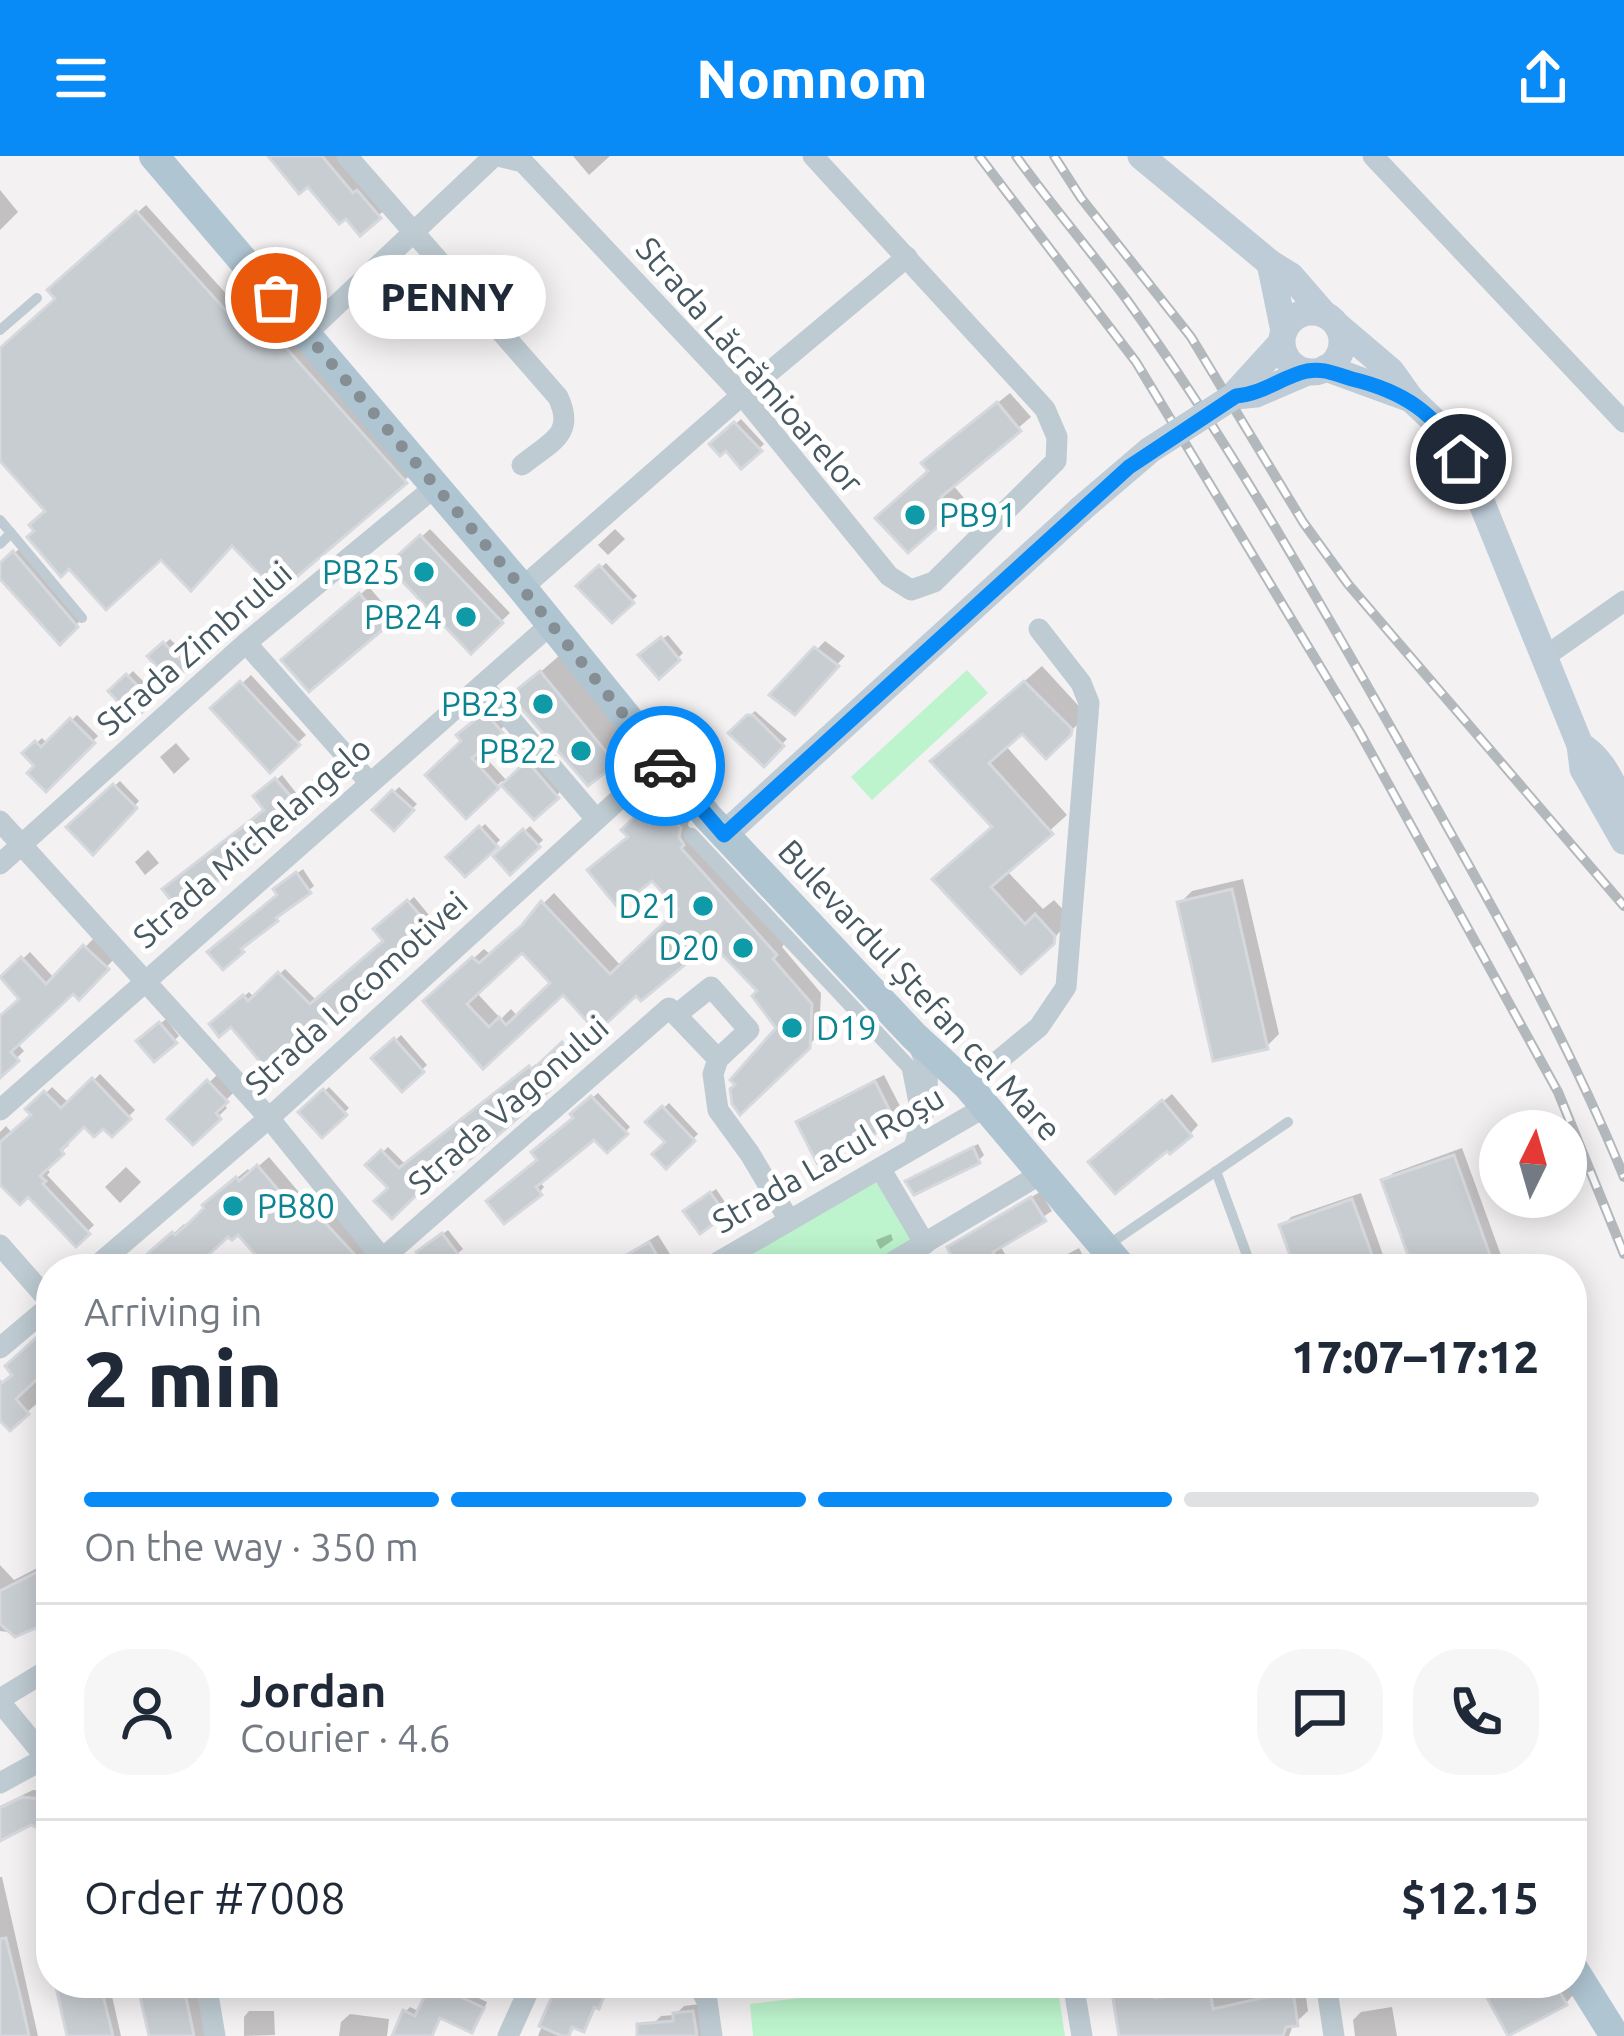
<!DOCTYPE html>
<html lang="en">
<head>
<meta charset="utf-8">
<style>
  body { margin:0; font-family:Ubuntu,sans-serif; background:#f6f6f7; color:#1f2937; height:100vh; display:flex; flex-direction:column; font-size:45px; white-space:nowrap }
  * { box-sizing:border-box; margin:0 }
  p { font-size:39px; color:#747a83 }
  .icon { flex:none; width:66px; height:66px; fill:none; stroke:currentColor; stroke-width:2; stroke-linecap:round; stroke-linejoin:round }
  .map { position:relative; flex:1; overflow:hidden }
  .panel { position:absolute; left:36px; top:1098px; width:1551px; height:744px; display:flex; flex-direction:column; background:#fff; border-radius:48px; box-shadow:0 6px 30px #0003 }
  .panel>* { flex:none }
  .needle { width:78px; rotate:5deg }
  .fabs { position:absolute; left:1479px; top:954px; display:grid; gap:24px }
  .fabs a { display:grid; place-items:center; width:108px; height:108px; border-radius:50%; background:#fff; box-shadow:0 6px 30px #0003; font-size:60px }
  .pin { position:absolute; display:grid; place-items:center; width:102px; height:102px; color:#fff; margin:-51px; border:6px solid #fff; border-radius:50%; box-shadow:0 3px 12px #0007 }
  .courier { position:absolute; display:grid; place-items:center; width:120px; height:120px; margin:-60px; border:9px solid #088af7; border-radius:50%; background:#fff; color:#222; box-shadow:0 3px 15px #0007 }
  .bubble { position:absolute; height:84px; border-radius:42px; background:#fff; box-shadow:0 6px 30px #0003; font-size:39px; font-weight:800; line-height:84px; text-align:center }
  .overview em { font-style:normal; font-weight:800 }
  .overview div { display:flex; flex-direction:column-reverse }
  .overview { display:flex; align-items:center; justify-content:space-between; height:204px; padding:0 48px }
  h1 { font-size:78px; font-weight:800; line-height:90px }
  .bar { display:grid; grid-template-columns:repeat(4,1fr); gap:18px 12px; align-content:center; height:144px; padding:0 48px }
  .bar i { height:15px; border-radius:9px; background:#e0e1e3 }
  .bar .on { background:#088af7 }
  .bar p { grid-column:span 4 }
  .line { display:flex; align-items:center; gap:30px; padding:0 48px; border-top:3px solid #e0e1e3 }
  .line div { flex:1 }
  .round { display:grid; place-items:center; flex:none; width:126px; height:126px; border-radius:48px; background:#f6f6f7 }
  header { display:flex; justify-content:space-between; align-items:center; height:156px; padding:0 48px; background:#088af7; color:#fff; font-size:54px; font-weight:800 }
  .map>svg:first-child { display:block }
</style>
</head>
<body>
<header><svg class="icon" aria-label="menu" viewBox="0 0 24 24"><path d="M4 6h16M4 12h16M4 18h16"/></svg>Nomnom<svg class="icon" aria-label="share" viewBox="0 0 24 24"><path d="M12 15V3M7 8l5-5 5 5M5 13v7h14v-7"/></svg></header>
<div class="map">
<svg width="1624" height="1880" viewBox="0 0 1624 1880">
  <rect width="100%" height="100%" fill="#f4f1f2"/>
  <g fill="#bdf4cd">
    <polygon points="967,514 988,537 872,644 851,621"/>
    <polygon points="880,1012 925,1088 883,1113 708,1113"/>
    <polygon points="931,1827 1057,1827 1065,1880 753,1880 750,1848"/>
  </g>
  <g fill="#0003" fill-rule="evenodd">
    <polygon points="272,0 343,0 391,48 360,76 309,27"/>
    <polygon points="573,0 610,0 589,19"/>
    <polygon points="0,34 18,56 0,74"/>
    <polygon points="146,49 248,162 263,149 413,316 405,324 232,386 161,399 48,355 0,301 0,195 58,143 59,126"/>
    <polygon points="1010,237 1031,261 952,328 964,342 908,393 936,296"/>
    <polygon points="741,263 764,288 742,309 726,291 713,288"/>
    <polygon points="430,373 510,457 471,494 391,409"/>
    <polygon points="615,373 625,383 608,399 598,389"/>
    <polygon points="20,392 81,464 60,484 0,419 0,411"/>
    <polygon points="606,407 637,440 612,463 581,430"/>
    <polygon points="369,431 393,459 385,468 294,496"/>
    <polygon points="668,479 683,497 660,519 647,494"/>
    <polygon points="170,483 191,504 172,523 151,501"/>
    <polygon points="825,485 845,500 794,555 774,539"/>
    <polygon points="560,499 632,588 614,606 514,539"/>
    <polygon points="1042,510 1087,559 1047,599 1023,574 1005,589 1067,659 1006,714 1043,753 1054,744 1071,762 1052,785 936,723 995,670 951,589"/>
    <polygon points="133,515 156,538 135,559 112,536"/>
    <polygon points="251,519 306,579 270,613 214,553"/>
    <polygon points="494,551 508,567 478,593 508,626 534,602 561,635 534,660 502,625 466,658 468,572"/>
    <polygon points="755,555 787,583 764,606 732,577"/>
    <polygon points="77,559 98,580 46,631 38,610 26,597 42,582 48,588"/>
    <polygon points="176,587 190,603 174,618 160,601"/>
    <polygon points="320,618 328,627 304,647 301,644 182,753 267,653 257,641 282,619 297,638"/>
    <polygon points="120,625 139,645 93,694 71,671"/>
    <polygon points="399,631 417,648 394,671 376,654"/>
    <path d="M666 635 690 661 688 669 692 676 785 787 782 791 821 837 819 879 741 954 780 873 761 835 711 783 636 836 563 834 484 908 437 835 484 793 491 799 554 737 622 811 682 753 625 674ZM523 792 554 827 518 861 511 853 501 863 476 836Z"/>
    <polygon points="485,668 500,684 465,717 450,701"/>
    <polygon points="530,670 543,684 510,715 497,701"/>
    <polygon points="148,694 159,707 145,719 135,706"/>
    <polygon points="303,713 314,730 244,787 247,789 224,810 280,738 282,729"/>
    <polygon points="1243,723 1279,878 1267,890 1180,747 1192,735"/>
    <polygon points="414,741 434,765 379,812 382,815 377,820 337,853 300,889 303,892 274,917 232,866 213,868 249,836 255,842 285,813 317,845 387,785 377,773"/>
    <polygon points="93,783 114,803 79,840 73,834 17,887 24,895 0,918 0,879 23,842 3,822 30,796 55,823"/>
    <polygon points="166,863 179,880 154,902 140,885"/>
    <polygon points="401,879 427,909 402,932 376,902"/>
    <polygon points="569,884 580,896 549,924 552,927 547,932 430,1022 392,1032 370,1009 388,991 406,1009 536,908 539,911"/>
    <polygon points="100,918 135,954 112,977 103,968 84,966 66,986 69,989 45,1011 50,1016 47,1019 94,1069 76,1087 29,1037 0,1024 0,976 6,970 13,978 35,958 30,953 52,931 70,948"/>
    <polygon points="218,918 235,935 223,947 227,952 193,985 172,963"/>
    <polygon points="884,919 903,956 894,964 799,967 808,958"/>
    <polygon points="329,931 349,952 322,978 302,956"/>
    <polygon points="598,937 630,971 608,993 594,979 539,1025 544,1031 540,1036 490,1045 541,1004 577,961 574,958"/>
    <polygon points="1172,938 1198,969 1190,978 1100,998"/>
    <polygon points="669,947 698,978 666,1009 669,986 649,966"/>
    <polygon points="978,988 984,999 979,1004 909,1025"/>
    <polygon points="1462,992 1506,1113 1416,1113 1385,1025 1393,1017"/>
    <polygon points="269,1001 309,1048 319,1038 388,1113 272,1113 238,1075 228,1077 196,1113 140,1113 153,1096 184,1068 187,1071 216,1039 248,1013 251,1017"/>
    <polygon points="126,1011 141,1026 120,1047 105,1031"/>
    <polygon points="716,1033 729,1052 724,1057 692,1050"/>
    <polygon points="1040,1036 1052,1055 1000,1089 1013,1113 962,1113 951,1092 958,1084"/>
    <polygon points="1361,1037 1388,1113 1298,1113 1283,1070 1291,1061"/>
    <polygon points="448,1074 463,1093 439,1113 432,1113 425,1092"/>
    <polygon points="891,1078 893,1084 880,1093 876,1084"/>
    <polygon points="658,1079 673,1103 662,1113 601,1113"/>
    <polygon points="1079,1092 1090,1113 1043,1113 1047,1109"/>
    <polygon points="530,1098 539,1113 505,1113"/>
    <polygon points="51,1172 51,1239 49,1237 10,1271 0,1260 0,1232 16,1218 9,1211"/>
    <polygon points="51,1405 51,1460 14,1477 0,1475 0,1409 14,1424"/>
    <polygon points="33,1634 51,1635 51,1682 45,1672 31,1666 0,1681 0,1650"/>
    <polygon points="0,1721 2,1721 38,1880 0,1880"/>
    <polygon points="58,1827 109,1827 121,1880 71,1880"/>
    <polygon points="140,1827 196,1827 208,1880 152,1880"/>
    <polygon points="435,1827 446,1827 487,1846 477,1868 471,1873 442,1859 433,1880 398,1880 405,1856 410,1851 420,1856"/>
    <polygon points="560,1827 606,1827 590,1865 583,1872 575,1869 570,1880 538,1880"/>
    <polygon points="1119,1827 1165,1827 1166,1832 1222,1827 1224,1842 1304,1827 1308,1855 1293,1869 1289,1880 1122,1880 1115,1831"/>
    <polygon points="1489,1827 1566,1827 1573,1839 1566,1847"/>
    <polygon points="701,1848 708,1880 654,1880 653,1868 661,1860 675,1859 684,1850"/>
    <polygon points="1392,1851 1397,1880 1355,1880 1353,1864 1361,1856"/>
    <polygon points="249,1855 274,1855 275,1879 244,1880 244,1861"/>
    <polygon points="350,1858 389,1863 387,1880 339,1880 341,1866"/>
  </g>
  <g fill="#c8cdd2" stroke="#d5d8dd" stroke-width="3" fill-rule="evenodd">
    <polygon points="268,0 322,0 353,37 357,34 381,62 360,80 346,63 339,68 308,31 299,38"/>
    <polygon points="136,55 238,168 253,155 407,327 293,424 289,419 274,433 232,390 191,435 161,404 106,454 69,413 61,421 27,381 34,375 29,369 45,355 0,305 0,192 55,143 47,134"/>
    <polygon points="997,246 1021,275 941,341 954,356 908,397 875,362 928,315 921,307"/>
    <polygon points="734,266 762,295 741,313 726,295 720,300 709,288"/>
    <polygon points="420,379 503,467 471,498 387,409"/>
    <polygon points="13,395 78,471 60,489 0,423 0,407"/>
    <polygon points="599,409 634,447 612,467 576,430"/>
    <polygon points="359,437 387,470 309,536 281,504"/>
    <polygon points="661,481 680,504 659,523 638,499"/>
    <polygon points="163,486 188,511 172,527 147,500"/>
    <polygon points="814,491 839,510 795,559 769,539"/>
    <polygon points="540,515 616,608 588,630 510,539"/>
    <polygon points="126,518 153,545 135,563 108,535"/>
    <polygon points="240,525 300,589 270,617 210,552"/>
    <polygon points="1024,525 1072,573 1071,579 1046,603 1022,578 989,607 1053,678 991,731 1025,768 1035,758 1055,780 1054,788 1021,818 932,723 992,671 930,605"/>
    <polygon points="485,556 503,577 472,602 499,632 466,663 425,619 461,585 456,579"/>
    <polygon points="747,559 753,559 784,590 764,611 728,577"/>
    <polygon points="70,562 95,587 46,636 27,617 34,610 22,597 35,585 41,591"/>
    <polygon points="527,605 559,642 534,664 501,629"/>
    <polygon points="275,622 299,650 182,758 162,733 264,654 253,640"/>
    <polygon points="113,628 137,652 93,699 66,671"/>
    <polygon points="392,634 414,654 394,675 372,654"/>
    <path d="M654 643 681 672 679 681 684 689 681 692 777 799 773 803 812 848 810 892 740 959 732 948 730 933 735 929 730 924 776 872 752 840 757 835 711 787 641 845 636 840 597 876 563 839 483 913 423 845 472 801 479 807 522 769 541 745 610 818 678 753 652 725 618 752 587 714 628 681 621 674ZM522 797 550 827 506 869 499 861 489 871 467 848Z"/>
    <polygon points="479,670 498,691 465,721 446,701"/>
    <polygon points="523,673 540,691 510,719 493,700"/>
    <polygon points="296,716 311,737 276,762 278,765 241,793 244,796 223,814 207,796 277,739 273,733"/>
    <polygon points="1232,733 1268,893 1213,905 1177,746"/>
    <polygon points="407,744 431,772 376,819 379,822 339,855 297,896 300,899 273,921 231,871 219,881 209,868 243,839 248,845 278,816 310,848 383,785 373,773"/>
    <polygon points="83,789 109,813 79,844 73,838 11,896 19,905 0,922 0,860 19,843 0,821 21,801 46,828"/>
    <polygon points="159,866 177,887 154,906 136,885"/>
    <polygon points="394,882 424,916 402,936 371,902"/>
    <polygon points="562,886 577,903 546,931 550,934 474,1000 433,1030 430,1026 392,1063 374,1045 388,1032 365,1009 381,994 399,1012 529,910 532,914"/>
    <polygon points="92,922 131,963 112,981 103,973 94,981 84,971 61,994 64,998 40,1020 46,1025 43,1028 90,1078 76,1091 28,1041 20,1049 0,1029 0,986 31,959 25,953 44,935 61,952"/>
    <polygon points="207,924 228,946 216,957 221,963 193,989 167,963"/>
    <polygon points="875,925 896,967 817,1007 796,966"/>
    <polygon points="323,933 347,959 322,982 298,956"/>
    <polygon points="591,940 628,978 607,997 594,984 536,1031 542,1039 504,1068 486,1045 537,1004 531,996 573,962 570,958"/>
    <polygon points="1162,944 1192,980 1170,998 1167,995 1115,1038 1088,1006"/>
    <polygon points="662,950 695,985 666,1013 652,998 665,986 645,966"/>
    <polygon points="973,991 980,1007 914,1039 905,1025"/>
    <polygon points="1454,999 1495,1113 1413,1113 1381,1024"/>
    <polygon points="257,1009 297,1056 307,1047 368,1113 268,1113 238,1079 232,1084 228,1081 193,1113 130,1113 172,1076 175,1079 191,1065 204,1052 202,1049 236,1021 239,1025"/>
    <polygon points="710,1036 726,1059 700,1078 683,1055"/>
    <polygon points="1031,1041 1046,1065 993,1096 1002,1113 958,1113 947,1091"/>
    <polygon points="1352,1043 1377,1113 1295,1113 1279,1069"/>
    <polygon points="442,1077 460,1101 444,1113 428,1113 416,1096"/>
    <polygon points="649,1086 665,1113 602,1113"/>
    <polygon points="47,1172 51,1176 51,1210 16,1243 29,1258 10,1275 0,1265 0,1225 2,1227 12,1219 5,1210"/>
    <polygon points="51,1409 51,1465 15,1481 0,1468 0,1435"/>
    <polygon points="22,1641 51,1644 51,1677 31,1669 0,1685 0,1652"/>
    <polygon points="6,1782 20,1839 29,1880 0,1880 0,1783"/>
    <polygon points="55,1827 100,1827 113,1880 67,1880"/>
    <polygon points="137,1827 183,1827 194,1880 149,1880"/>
    <polygon points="431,1827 484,1852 472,1877 440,1862 432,1880 392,1880 403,1854 415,1860"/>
    <polygon points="558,1827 609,1827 599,1853 594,1851 584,1876 572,1871 569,1880 562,1880 539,1870"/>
    <polygon points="1119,1827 1153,1827 1155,1842 1210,1834 1213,1853 1293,1835 1298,1870 1286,1871 1283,1880 1119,1880 1111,1830"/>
    <polygon points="1479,1827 1555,1827 1567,1849 1508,1880"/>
    <polygon points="693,1855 697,1880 637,1880 637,1868 673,1865 673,1857"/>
  </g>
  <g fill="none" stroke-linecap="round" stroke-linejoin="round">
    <g stroke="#becbd2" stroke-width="10">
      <polyline points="0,174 37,142"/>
      <polyline points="0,364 11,377 0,388"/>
      <polyline points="11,377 82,462"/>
      <polyline points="1216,1015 1252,1113"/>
      <polyline points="1108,1089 1288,966"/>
    </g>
    <polyline stroke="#becbd2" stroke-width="15" points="691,679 909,911 917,952"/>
    <g stroke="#becbd2" stroke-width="21">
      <path d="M347 0 558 241C576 279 550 286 522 309"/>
      <polyline points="498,0 523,6 742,239 889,420 911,434 934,426 1056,305 1057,281 1045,253 813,0"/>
      <polyline points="1373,0 1624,266"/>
      <polyline points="307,177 494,0"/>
      <polyline points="522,432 742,239 907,101"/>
      <polyline points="246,487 370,627"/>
      <polyline points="1543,502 1624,445"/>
      <polyline points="482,529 596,663"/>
      <polyline points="0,665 269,962 391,1113"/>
      <polyline points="0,708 246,487 436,330"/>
      <polyline points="676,859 718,903"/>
      <polyline points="968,930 1039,871 1066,831 1089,547 1081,527 1039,473"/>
      <polyline points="0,954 550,469"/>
      <path d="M915 988C925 953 935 925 919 890"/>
      <polyline points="880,1012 925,1088"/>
      <polyline points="0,1089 51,1147"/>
      <polyline points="382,1103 669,852 676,859 711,831 749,874 718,903 713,918 718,954 750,998 789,1064"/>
      <polyline points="93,1113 269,962 661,605"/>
      <polyline points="706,1113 985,951"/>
      <polyline points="881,1113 1044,1016"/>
      <polyline points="0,1192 51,1149"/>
      <polyline points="0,1543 51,1512"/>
      <polyline points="0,1546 51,1608"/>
      <polyline points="0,1627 51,1599"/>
      <polyline points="206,1827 215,1880"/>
      <polyline points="697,1827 707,1845 712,1880"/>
      <polyline points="1073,1827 1082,1880"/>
      <polyline points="1326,1827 1334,1880"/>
      <polyline points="508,1880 532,1827"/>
    </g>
    <g stroke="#beccd7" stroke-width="27">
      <polyline points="1141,0 1270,107 1291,120 1324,158"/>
      <polyline points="1270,107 1284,175"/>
      <circle cx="1312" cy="186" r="30"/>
      <polyline points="1338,170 1391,215 1411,243 1448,278 1474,328 1580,589 1583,613 1624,685"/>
      <polyline points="1326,212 1411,243"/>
      <polyline points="1236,240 1256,238 1307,216"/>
      <polyline points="1231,242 1281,187"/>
      <path d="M1580 589C1603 603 1611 626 1624 649"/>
      <polyline points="724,679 1081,353"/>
    </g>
    <g stroke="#afc5d2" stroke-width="30">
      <polyline points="154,0 522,432 708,661 914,880 968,930 1123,1113"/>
      <polyline points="1572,1811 1615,1880"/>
    </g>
    <g stroke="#b3b8bc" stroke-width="10">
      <g id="rail">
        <polyline points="979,0 1136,206 1359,575 1558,936 1624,1098"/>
        <path d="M1016 0C1051 49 1091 95 1127 144 1226 281 1311 431 1394 577 1477 723 1560 866 1624 1021"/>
        <polyline points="1054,0 1081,42 1191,181 1303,366 1348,428 1624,750"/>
      </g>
    </g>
    <use href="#rail" stroke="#fff" stroke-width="6" stroke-dasharray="18" stroke-linecap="butt"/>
    <polyline stroke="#beccd7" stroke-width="27" points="1081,353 1150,294 1231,242"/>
  </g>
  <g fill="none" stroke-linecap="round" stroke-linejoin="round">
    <polyline stroke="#848e94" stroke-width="12" stroke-dasharray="0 21.6" points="276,142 522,432 665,610"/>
    <path stroke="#088af7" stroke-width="15" d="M665 610 724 679 1129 311 1236 240C1263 238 1281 221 1307 215 1325 212 1334 218 1352 223 1402 235 1437 257 1461 303"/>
  </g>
  <g fill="#0f9aa8" stroke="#fff" stroke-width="4.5">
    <circle cx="915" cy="359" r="12"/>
    <circle cx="424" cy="416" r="12"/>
    <circle cx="466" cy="461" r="12"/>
    <circle cx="543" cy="548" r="12"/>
    <circle cx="581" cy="595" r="12"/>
    <circle cx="703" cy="750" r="12"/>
    <circle cx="743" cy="792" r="12"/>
    <circle cx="792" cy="872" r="12"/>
    <circle cx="233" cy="1050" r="12"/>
  </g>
  <g text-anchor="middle" stroke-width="10" stroke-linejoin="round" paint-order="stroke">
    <g font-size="33" fill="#475861" stroke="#fff">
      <text transform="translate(750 209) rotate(49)" y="12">Strada Lăcrămioarelor</text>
      <text transform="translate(194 492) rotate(-41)" y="12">Strada Zimbrului</text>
      <text transform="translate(252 686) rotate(-41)" y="12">Strada Michelangelo</text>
      <text transform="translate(920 834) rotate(47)" y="12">Bulevardul Ștefan cel Mare</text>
      <text transform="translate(356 837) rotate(-42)" y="12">Strada Locomotivei</text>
      <text transform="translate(508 949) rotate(-41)" y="12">Strada Vagonului</text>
      <text transform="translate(828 1003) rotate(-30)" y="12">Strada Lacul Roșu</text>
    </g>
    <g font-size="33" fill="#0d838f" stroke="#fff" text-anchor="end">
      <text x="939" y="371" text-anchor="start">PB91</text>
      <text x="400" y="428">PB25</text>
      <text x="442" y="473">PB24</text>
      <text x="519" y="560">PB23</text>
      <text x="557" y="607">PB22</text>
      <text x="679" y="762">D21</text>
      <text x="719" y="804">D20</text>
      <text x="816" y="884" text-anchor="start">D19</text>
      <text x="257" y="1062" text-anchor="start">PB80</text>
    </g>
  </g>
</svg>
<div class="fabs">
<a><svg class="needle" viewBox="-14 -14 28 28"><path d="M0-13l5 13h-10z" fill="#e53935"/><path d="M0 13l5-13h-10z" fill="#747a83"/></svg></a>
</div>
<div class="pin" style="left:276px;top:142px;background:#ea580c"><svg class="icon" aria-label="bag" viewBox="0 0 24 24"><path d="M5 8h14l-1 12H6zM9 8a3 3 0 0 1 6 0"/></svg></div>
<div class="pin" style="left:1461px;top:303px;background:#1f2937"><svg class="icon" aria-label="home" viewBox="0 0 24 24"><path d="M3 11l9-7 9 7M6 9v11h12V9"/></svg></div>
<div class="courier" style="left:665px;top:610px"><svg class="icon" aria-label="car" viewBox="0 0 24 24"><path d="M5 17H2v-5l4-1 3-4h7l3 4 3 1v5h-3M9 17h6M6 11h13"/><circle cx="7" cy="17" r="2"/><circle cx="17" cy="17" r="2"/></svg></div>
<div class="bubble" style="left:348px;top:99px;width:198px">PENNY</div>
<section class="panel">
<div class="overview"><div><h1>2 min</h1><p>Arriving in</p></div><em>17:07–17:12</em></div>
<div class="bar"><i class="on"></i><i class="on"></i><i class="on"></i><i></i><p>On the way · 350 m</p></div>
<div class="line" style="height:216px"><a class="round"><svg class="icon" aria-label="person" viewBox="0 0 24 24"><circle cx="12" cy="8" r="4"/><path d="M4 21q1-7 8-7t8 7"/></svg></a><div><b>Jordan</b><p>Courier · 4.6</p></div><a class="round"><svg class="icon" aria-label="chat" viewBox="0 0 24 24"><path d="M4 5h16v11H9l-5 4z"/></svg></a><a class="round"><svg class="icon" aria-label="phone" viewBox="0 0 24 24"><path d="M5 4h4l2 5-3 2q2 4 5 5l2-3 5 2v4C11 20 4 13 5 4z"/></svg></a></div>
<div class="line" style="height:156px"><div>Order #7008</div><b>$12.15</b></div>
</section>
</div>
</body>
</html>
